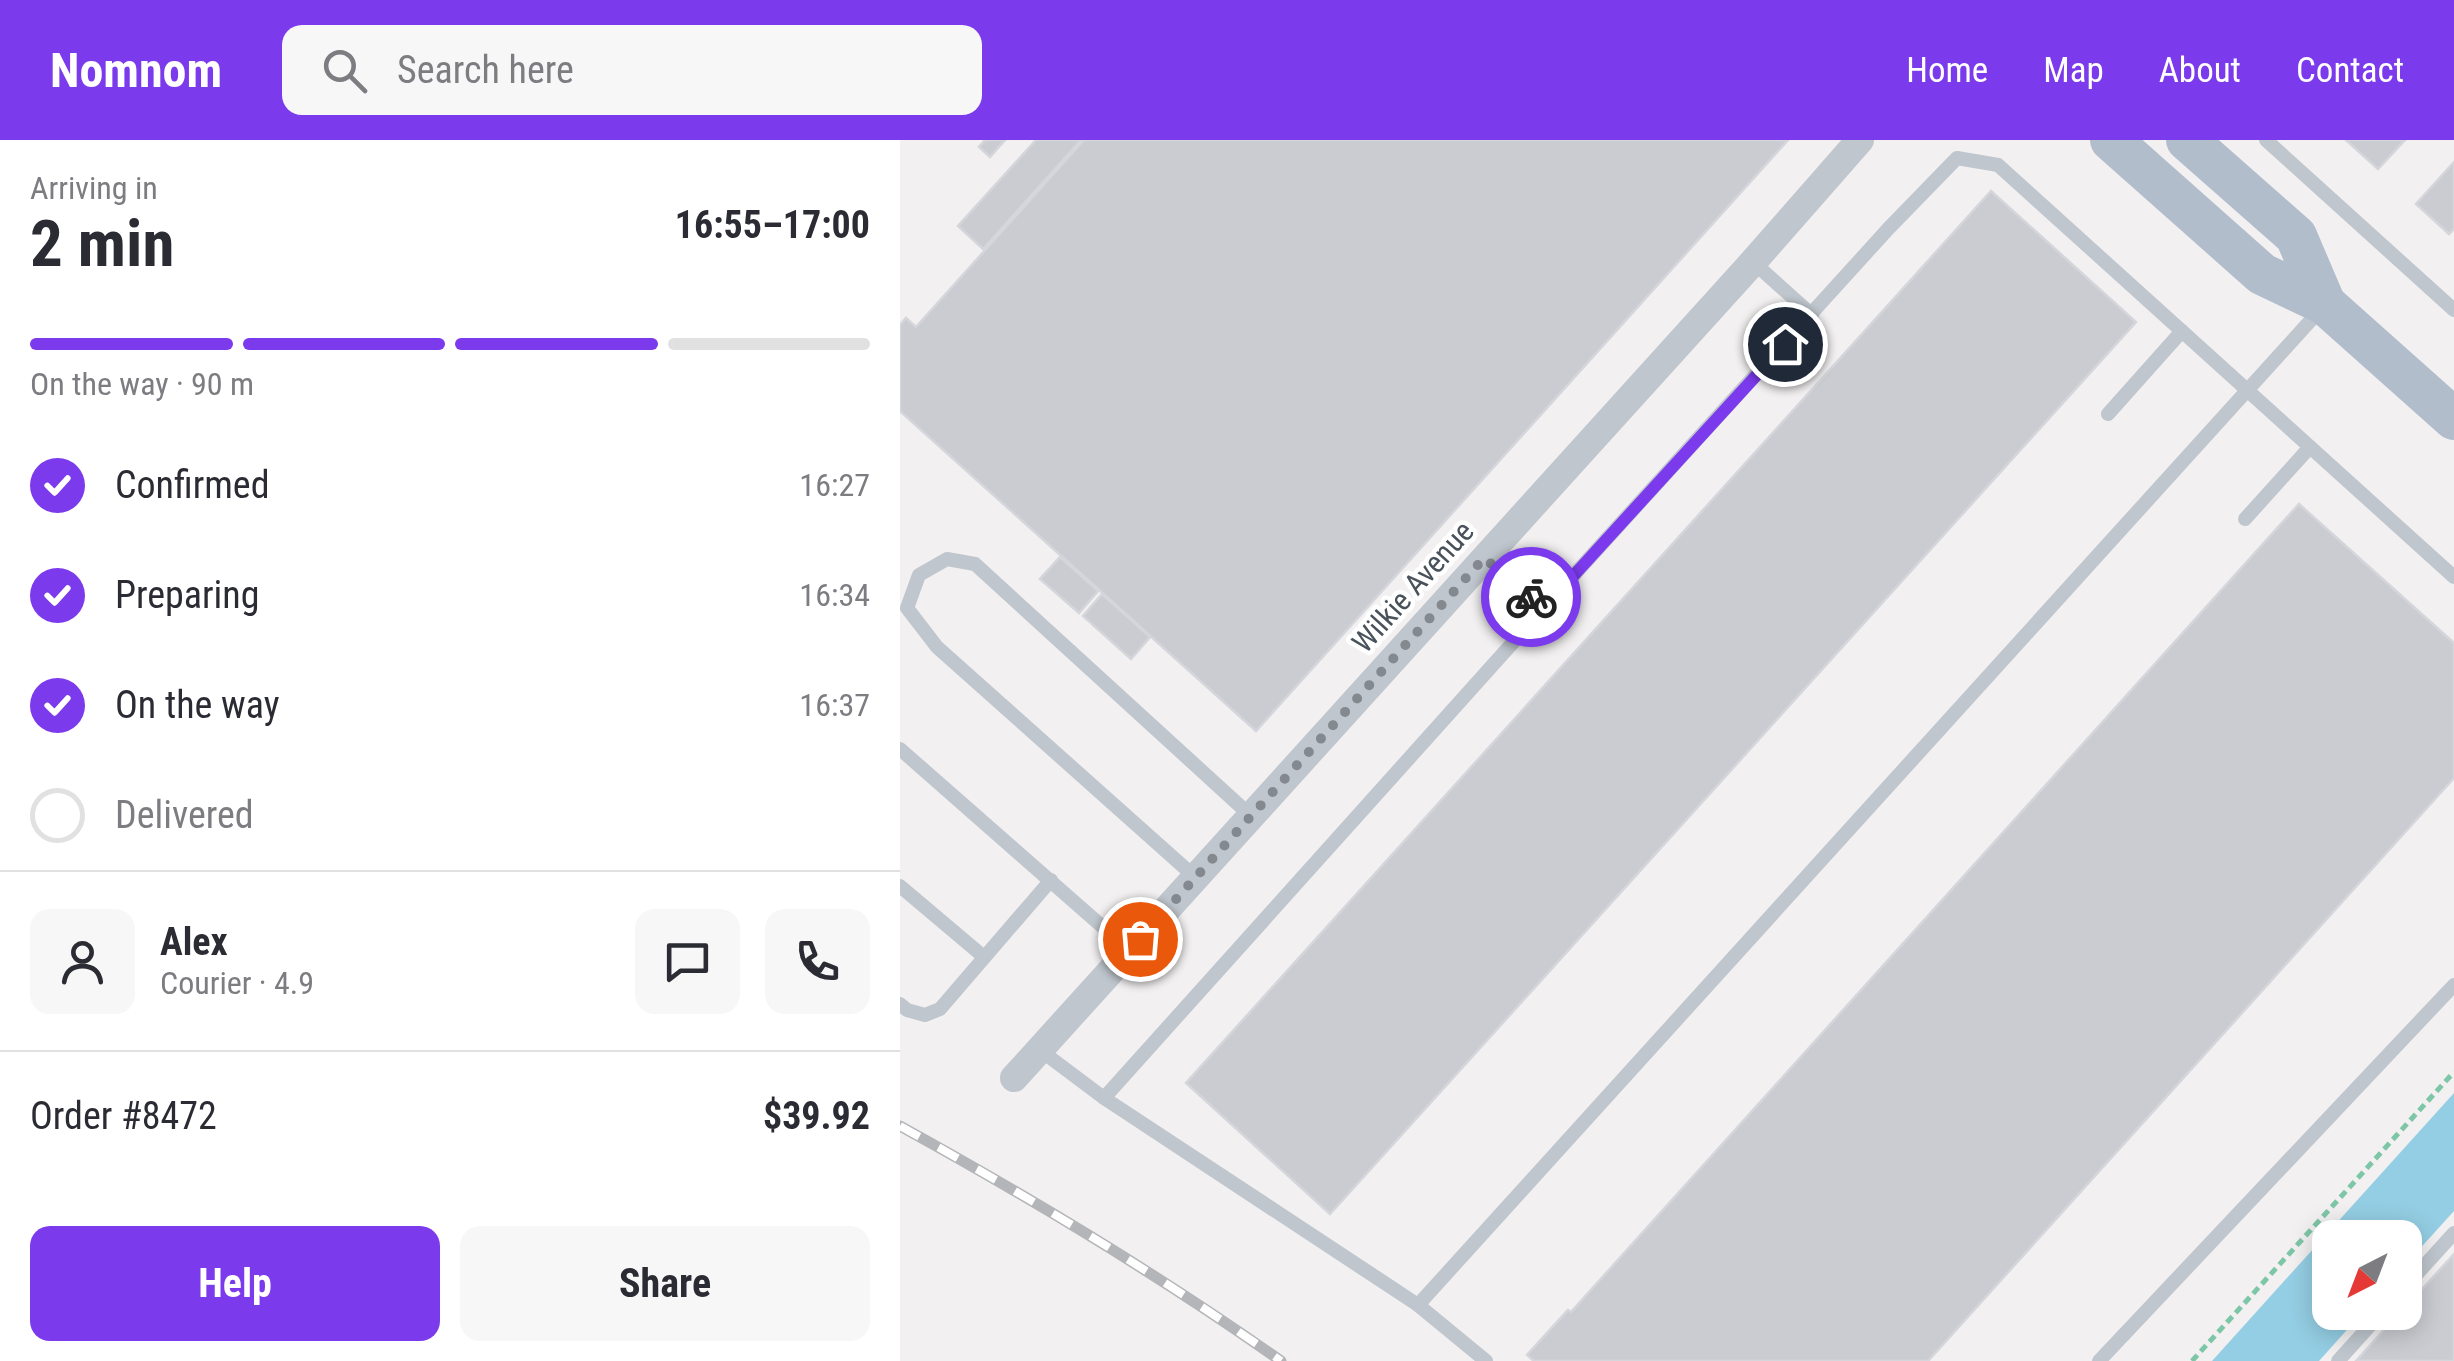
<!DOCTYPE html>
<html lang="en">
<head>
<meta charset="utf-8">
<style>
  body { margin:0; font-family:"Roboto Condensed",sans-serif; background:#f7f7f7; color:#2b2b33; height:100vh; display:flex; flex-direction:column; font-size:38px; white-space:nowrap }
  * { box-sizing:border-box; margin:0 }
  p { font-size:32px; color:#7c7c81 }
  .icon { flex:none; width:55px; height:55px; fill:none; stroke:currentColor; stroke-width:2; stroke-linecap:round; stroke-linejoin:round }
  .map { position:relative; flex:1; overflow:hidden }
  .details { display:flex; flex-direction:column; background:#fff; width:900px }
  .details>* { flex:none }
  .needle { width:65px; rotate:222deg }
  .tools { position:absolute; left:1412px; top:1080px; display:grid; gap:20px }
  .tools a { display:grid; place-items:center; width:110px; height:110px; border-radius:20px; background:#fff; box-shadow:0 5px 25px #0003; font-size:50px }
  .pin { position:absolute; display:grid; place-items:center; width:85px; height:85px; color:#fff; margin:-42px; border:5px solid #fff; border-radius:50%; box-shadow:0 2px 10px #0007 }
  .courier { position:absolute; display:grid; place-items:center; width:100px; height:100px; margin:-50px; border:8px solid #7c3aed; border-radius:50%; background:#fff; color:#222; box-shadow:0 2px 12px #0007 }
  .summary em { font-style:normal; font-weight:700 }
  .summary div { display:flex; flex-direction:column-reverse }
  .summary { display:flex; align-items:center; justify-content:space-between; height:170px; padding:0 30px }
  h1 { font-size:65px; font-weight:700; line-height:75px }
  .bar { display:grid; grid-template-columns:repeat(4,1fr); gap:15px 10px; align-content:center; height:120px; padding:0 30px }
  .bar i { height:12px; border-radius:8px; background:#e1e1e2 }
  .bar .active { background:#7c3aed }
  .bar p { grid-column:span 4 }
  .line { display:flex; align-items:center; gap:25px; padding:0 30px; border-top:2px solid #e1e1e2 }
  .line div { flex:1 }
  .round { display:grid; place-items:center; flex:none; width:105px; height:105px; border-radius:20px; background:#f7f7f7 }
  ol { padding:0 30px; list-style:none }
  li { display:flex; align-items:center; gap:30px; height:110px }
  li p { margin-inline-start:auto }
  li .icon { padding:10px; border-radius:50%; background:#7c3aed; color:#fff; stroke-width:4 }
  li:last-child { color:#7c7c81 }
  li i { width:55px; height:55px; border:5px solid #e1e1e2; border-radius:50% }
  .action { display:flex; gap:20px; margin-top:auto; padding:20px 30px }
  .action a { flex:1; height:115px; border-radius:20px; background:#7c3aed; color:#fff; font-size:40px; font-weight:700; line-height:115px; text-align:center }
  .action a+a { background:#f7f7f7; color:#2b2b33 }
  header { display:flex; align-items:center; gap:60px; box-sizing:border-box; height:140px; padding:0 50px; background:#7c3aed; color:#fff }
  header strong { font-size:48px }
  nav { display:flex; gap:55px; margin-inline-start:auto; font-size:35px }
  .search { width:700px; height:90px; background:#f7f7f7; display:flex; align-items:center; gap:25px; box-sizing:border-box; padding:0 35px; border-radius:20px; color:#7c7c81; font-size:38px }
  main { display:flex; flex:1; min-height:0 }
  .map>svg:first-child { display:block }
</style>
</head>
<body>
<header>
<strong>Nomnom</strong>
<div class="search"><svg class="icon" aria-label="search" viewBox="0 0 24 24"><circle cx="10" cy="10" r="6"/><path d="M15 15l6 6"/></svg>Search here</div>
<nav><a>Home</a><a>Map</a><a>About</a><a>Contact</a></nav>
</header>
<main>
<section class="details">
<div class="summary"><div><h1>2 min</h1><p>Arriving in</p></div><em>16:55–17:00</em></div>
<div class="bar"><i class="active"></i><i class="active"></i><i class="active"></i><i></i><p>On the way · 90 m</p></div>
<ol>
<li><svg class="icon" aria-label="check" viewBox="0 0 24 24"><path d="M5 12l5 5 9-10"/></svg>Confirmed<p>16:27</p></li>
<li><svg class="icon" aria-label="check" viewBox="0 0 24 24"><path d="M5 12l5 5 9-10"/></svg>Preparing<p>16:34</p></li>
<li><svg class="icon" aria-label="check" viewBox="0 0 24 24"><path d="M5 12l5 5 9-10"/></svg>On the way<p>16:37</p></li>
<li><i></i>Delivered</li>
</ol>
<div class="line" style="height:180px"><a class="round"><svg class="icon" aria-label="person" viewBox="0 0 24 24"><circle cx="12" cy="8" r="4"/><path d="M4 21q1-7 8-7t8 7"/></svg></a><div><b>Alex</b><p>Courier · 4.9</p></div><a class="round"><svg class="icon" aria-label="chat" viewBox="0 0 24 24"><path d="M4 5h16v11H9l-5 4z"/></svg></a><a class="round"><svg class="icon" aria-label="phone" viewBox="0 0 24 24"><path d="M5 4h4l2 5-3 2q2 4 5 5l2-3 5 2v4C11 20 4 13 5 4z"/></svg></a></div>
<div class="line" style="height:130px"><div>Order #8472</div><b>$39.92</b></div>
<div class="action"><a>Help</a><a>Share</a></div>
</section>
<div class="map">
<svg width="1554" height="1221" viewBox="0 0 1554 1221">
  <rect width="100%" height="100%" fill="#f2f0f0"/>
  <polygon fill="#94cee4" points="1554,953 1554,1071 1505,1125 1505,1098 1430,1098 1430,1172 1462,1173 1419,1221 1312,1221"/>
  <g fill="#caccd2" stroke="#d4d6db" stroke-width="2.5">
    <polygon points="85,0 105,0 90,17 79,7"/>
    <polygon points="136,0 181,0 83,109 58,86"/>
    <polygon points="184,0 888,0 356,591 0,271 0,185 6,178 16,187"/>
    <polygon points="1446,0 1505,0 1478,29"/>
    <polygon points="1554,22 1554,89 1549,94 1516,64"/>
    <polygon points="1091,51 1236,182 430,1074 286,943"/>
    <polygon points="1399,364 1554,503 1554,638 1028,1221 634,1221 627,1215 668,1170 671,1172"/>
    <polygon points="160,417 198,451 179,473 140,439"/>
    <polygon points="202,454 250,497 231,519 183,476"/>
    <polygon points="1554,1114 1554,1221 1456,1221 1500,1172 1505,1172 1505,1168"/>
  </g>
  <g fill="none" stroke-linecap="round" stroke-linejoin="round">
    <polyline stroke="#7ec6a8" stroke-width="5" stroke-dasharray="8 5" stroke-linecap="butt" points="1292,1221 1554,932"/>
    <g stroke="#bfc6cd" stroke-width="14">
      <polyline points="1366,0 1554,170"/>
      <polyline points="853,122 912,175"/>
      <polyline points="1208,274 1282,191"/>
      <polyline points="1345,379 1410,307"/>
      <polyline points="584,418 644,468"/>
      <polyline points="0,609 229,810"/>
      <polyline points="295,737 37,507 7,468 19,435 47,419 75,424 351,676"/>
      <polyline points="0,746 84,817"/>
      <polyline points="0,864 7,870 25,875 40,869 151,740"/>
      <polyline points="140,910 204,958 518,1165 586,1221"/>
      <polyline points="204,958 644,468 988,89 1057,18 1098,25 1554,437"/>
      <polyline points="1505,1147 1554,1093"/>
      <polyline points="518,1165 1421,169"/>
      <polyline points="1199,1221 1554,845"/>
      <polyline points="1438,1221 1482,1172"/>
    </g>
    <polyline stroke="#bfc6cd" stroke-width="28" points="114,938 853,122 960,0"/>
    <g stroke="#b2bdcc" stroke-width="42">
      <polyline points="1211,0 1362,134 1425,164 1554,279"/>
      <polyline points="1287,0 1396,96 1425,164"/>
    </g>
    <g stroke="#b3b5b9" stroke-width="11">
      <path id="rail" d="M0 986C131 1058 259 1135 381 1221"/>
    </g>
    <use href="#rail" stroke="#fff" stroke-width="8" stroke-dasharray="22" stroke-linecap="butt"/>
  </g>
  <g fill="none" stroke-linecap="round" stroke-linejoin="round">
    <polyline stroke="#84898f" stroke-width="10" stroke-dasharray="0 18" points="240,799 584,418 631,457"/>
    <polyline stroke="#7c3aed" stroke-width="12" points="631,457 644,468 885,204"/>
  </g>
  <g text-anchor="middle" stroke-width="9" stroke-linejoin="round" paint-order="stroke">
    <g font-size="30" fill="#49525b" stroke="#fff">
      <text transform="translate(513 447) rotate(-48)" y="10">Wilkie Avenue</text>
    </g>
  </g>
</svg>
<div class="tools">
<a><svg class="needle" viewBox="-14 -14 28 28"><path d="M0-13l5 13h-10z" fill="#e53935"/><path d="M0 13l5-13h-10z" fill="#7c7c81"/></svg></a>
</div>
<div class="pin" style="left:240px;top:799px;background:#ea580c"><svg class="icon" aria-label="bag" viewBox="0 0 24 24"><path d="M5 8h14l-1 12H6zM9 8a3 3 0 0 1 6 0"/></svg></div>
<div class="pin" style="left:885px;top:204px;background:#1f2937"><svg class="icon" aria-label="home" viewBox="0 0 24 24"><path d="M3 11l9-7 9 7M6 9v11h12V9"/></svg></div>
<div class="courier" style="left:631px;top:457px"><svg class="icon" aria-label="bike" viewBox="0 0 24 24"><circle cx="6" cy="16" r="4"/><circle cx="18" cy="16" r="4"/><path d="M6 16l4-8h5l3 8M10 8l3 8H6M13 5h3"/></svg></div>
</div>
</main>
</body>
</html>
